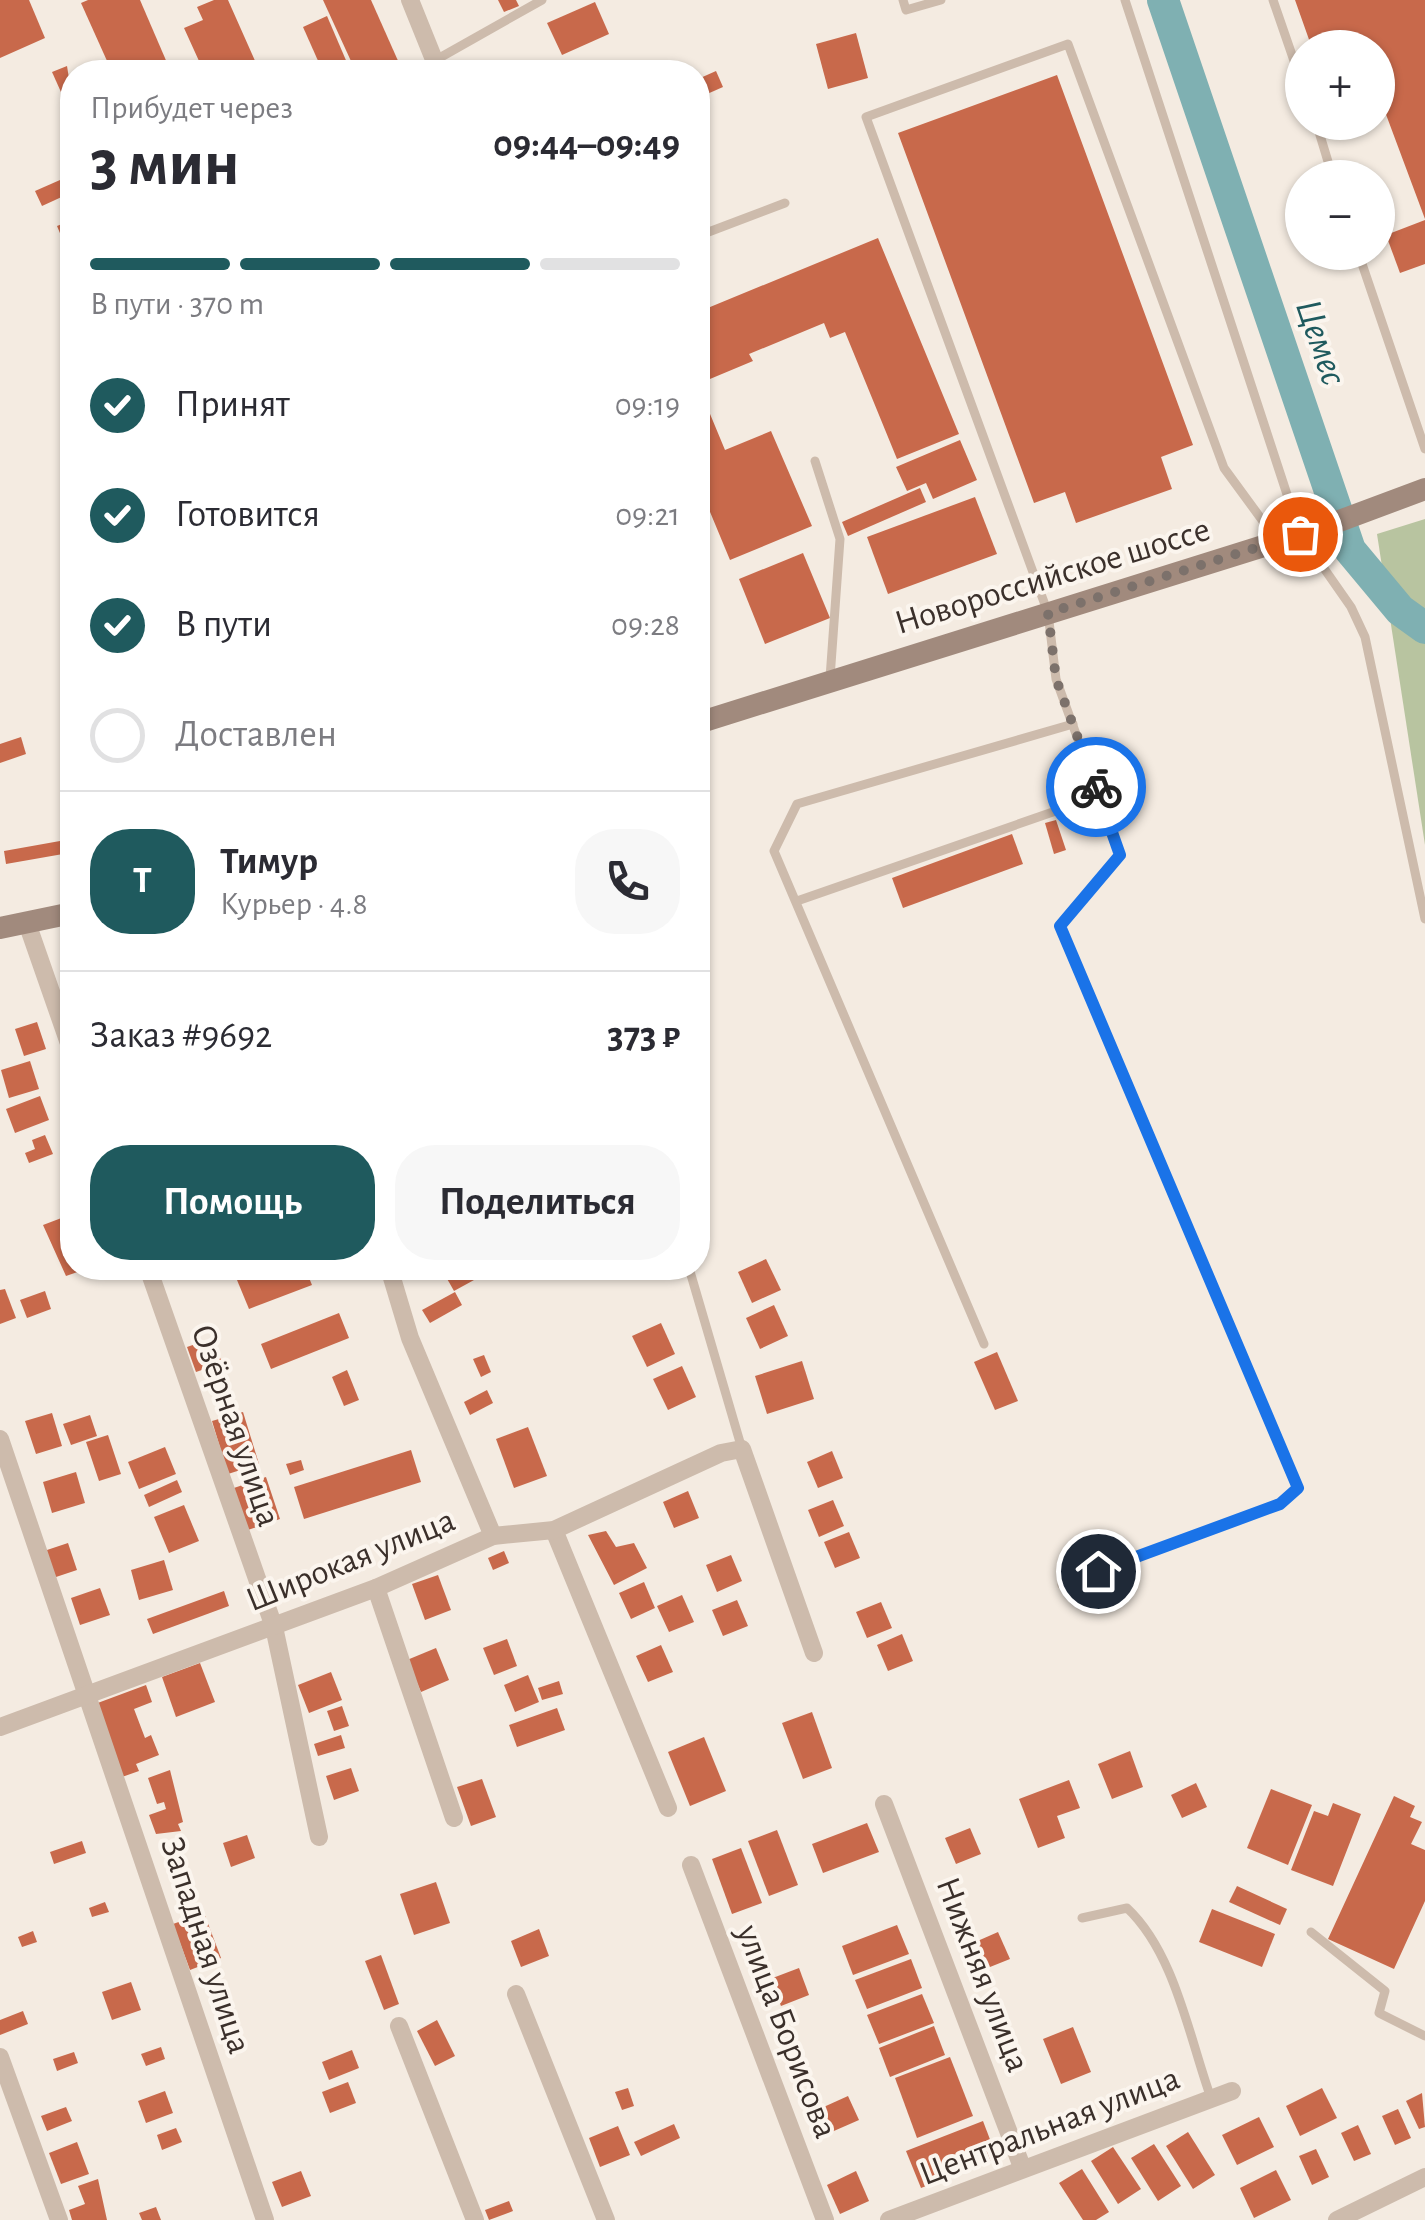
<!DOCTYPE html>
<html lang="ru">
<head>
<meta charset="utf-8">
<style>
  body { margin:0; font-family:"Alegreya Sans",sans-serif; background:#f7f7f7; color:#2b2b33; height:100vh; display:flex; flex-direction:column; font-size:38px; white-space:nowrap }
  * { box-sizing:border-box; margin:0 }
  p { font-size:32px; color:#7c7c81 }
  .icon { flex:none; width:55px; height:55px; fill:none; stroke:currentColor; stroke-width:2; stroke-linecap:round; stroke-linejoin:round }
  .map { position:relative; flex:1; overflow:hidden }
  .side { position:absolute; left:60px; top:60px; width:650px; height:1220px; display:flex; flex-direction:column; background:#fff; border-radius:40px; box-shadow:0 2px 8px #0004 }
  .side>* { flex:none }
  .controls { position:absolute; left:1285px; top:30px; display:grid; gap:20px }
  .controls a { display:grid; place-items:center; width:110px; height:110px; border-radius:50%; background:#fff; box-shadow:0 2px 8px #0004; font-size:50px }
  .pin { position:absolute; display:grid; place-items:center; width:85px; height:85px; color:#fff; margin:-42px; border:5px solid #fff; border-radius:50%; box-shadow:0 2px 10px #0007 }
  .courier { position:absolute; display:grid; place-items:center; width:100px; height:100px; margin:-50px; border:8px solid #1a73e8; border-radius:50%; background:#fff; color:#222; box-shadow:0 2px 12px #0007 }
  .headline em { font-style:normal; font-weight:700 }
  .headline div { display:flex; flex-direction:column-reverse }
  .headline { display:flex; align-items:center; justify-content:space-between; height:170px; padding:0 30px }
  h1 { font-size:65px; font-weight:700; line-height:75px }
  .bar { display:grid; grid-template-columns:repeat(4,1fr); gap:15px 10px; align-content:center; height:120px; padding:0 30px }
  .bar i { height:12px; border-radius:8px; background:#e1e1e2 }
  .bar .active { background:#1f5a5e }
  .bar p { grid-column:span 4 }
  .line { display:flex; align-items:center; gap:25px; padding:0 30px; border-top:2px solid #e1e1e2 }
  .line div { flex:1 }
  .round { display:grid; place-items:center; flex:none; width:105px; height:105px; border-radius:40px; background:#f7f7f7 }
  ol { padding:0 30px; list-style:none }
  li { display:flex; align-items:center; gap:30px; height:110px }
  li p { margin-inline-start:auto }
  li .icon { padding:10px; border-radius:50%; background:#1f5a5e; color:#fff; stroke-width:4 }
  li:last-child { color:#7c7c81 }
  li i { width:55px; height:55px; border:5px solid #e1e1e2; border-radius:50% }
  .cta { display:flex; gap:20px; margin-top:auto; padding:20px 30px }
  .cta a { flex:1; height:115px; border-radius:40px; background:#1f5a5e; color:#fff; font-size:40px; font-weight:700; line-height:115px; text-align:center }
  .cta a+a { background:#f7f7f7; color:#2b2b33 }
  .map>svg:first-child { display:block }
</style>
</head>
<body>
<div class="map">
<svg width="1425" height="2220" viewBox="0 0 1425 2220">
  <rect width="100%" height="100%" fill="#f4ebe1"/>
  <polygon fill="#b8c4a0" points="1425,519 1425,845 1377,534"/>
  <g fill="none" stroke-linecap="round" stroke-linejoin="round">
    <polyline stroke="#7fb0b2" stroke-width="32" points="1163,0 1350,550 1400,610 1425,628"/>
  </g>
  <g fill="#c8694b">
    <polygon points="0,0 29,0 45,38 0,58"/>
    <polygon points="88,0 140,0 171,72 112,72 81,3"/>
    <polygon points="214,0 228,0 260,72 204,72 184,28 203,20 197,7"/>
    <polygon points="323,0 371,0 403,72 356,72"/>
    <polygon points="498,0 516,0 519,6 504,12"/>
    <polygon points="1295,0 1425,0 1425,219 1378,93 1378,48 1312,48"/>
    <polygon points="595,2 609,34 562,55 547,23"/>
    <polygon points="327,16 351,72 323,72 303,27"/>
    <polygon points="856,33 868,78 828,89 816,44"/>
    <polygon points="67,66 72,97 65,101 52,72"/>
    <polygon points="716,71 723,87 698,98 698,79"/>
    <polygon points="1057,75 1193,445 1161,457 1172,489 1076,523 1065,492 1034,503 898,133"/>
    <polygon points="60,180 66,195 42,206 35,191"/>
    <polygon points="72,220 72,262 57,226"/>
    <polygon points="1425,220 1425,264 1400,273 1386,235"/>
    <polygon points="878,238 959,434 897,459 845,332 830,338 824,323 749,354 753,361 698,384 698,312"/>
    <polygon points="698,385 725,450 771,431 812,526 730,560 698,483"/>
    <polygon points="960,440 977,480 933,499 926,483 907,491 896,467"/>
    <polygon points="920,488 926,502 848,536 842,522"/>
    <polygon points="975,497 997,554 888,594 867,537"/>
    <polygon points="803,553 830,618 765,644 739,579"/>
    <polygon points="21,737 26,754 0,763 0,744"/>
    <polygon points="1056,820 1066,850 1054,854 1045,823"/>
    <polygon points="1012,834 1023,864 903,908 892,878"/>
    <polygon points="60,841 63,854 6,864 4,851"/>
    <polygon points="37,1022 46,1049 24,1056 15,1029"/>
    <polygon points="30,1061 39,1089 9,1098 1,1070"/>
    <polygon points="40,1096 49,1120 15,1133 6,1109"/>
    <polygon points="45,1135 53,1154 29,1163 25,1153 35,1149 32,1140"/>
    <polygon points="72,1214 72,1268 89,1268 66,1276 43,1225"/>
    <polygon points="766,1259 781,1290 752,1303 738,1272"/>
    <polygon points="270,1268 305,1268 312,1285 249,1309 237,1280"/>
    <polygon points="441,1268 467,1268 474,1280 454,1291"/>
    <polygon points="5,1289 16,1318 0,1324 0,1290"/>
    <polygon points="45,1291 51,1309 27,1318 20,1300"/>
    <polygon points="455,1292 462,1305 430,1323 422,1310"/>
    <polygon points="774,1305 788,1336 760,1349 746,1318"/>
    <polygon points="339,1313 349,1338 271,1369 261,1344"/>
    <polygon points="661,1323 675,1354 647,1367 632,1336"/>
    <polygon points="213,1338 222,1363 196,1372 187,1347"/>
    <polygon points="997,1352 1018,1401 995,1410 974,1362"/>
    <polygon points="484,1355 491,1372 481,1377 473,1359"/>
    <polygon points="802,1361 814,1399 767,1414 755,1376"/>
    <polygon points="682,1366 696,1397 668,1410 653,1379"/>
    <polygon points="347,1370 359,1400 344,1406 332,1377"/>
    <polygon points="487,1390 493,1403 470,1415 464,1402"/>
    <polygon points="243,1412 259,1464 228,1474 212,1421"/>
    <polygon points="52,1413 62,1446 36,1454 25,1421"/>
    <polygon points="90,1415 97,1436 71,1445 63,1424"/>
    <polygon points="528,1427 547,1476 514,1488 496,1439"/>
    <polygon points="108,1435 121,1474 99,1481 86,1442"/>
    <polygon points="165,1447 176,1474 139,1489 128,1462"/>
    <polygon points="411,1450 421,1482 304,1519 294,1487"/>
    <polygon points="832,1451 843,1478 818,1488 807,1462"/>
    <polygon points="301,1460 304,1470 290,1475 286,1464"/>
    <polygon points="76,1472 85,1503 52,1513 43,1482"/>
    <polygon points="266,1477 280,1519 242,1532 228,1490"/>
    <polygon points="177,1480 182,1492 149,1507 144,1495"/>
    <polygon points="688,1491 699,1518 674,1528 663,1502"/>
    <polygon points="833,1500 844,1526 819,1537 808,1510"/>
    <polygon points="184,1505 199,1541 169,1553 154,1517"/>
    <polygon points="606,1531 616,1547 634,1543 647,1568 614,1585 588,1535"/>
    <polygon points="849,1532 860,1558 835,1568 824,1542"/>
    <polygon points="68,1543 77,1570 53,1578 44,1551"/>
    <polygon points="504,1551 509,1563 493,1570 488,1558"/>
    <polygon points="731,1555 742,1581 717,1592 706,1565"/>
    <polygon points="164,1560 173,1590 139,1600 131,1570"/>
    <polygon points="438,1575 451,1610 425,1620 412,1584"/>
    <polygon points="644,1582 655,1608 631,1619 619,1593"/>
    <polygon points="100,1588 110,1615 80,1625 71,1598"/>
    <polygon points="224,1591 229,1606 153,1634 147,1619"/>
    <polygon points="682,1595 694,1622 669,1632 657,1606"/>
    <polygon points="737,1600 748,1626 723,1636 712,1610"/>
    <polygon points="881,1602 892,1628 867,1638 856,1612"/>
    <polygon points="902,1634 913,1661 888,1671 877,1645"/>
    <polygon points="507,1639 517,1666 494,1675 483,1648"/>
    <polygon points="661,1645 673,1672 648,1682 636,1656"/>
    <polygon points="436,1648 449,1680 421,1692 407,1660"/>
    <polygon points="200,1663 215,1702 176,1717 162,1677"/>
    <polygon points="331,1672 342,1700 309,1713 298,1685"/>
    <polygon points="528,1675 539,1702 515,1712 504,1685"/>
    <polygon points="559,1681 563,1694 542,1700 538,1688"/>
    <polygon points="146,1685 152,1702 134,1709 145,1738 151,1735 159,1755 136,1764 139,1771 122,1777 95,1704"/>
    <polygon points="342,1706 349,1726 334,1731 327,1711"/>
    <polygon points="557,1708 565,1730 517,1747 509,1725"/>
    <polygon points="812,1712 832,1768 803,1779 782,1723"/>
    <polygon points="341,1735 345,1748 318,1756 314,1744"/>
    <polygon points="704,1737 726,1791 690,1806 668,1752"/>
    <polygon points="1130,1751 1143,1787 1112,1799 1098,1764"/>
    <polygon points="351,1768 359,1791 334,1800 326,1776"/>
    <polygon points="170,1770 183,1822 178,1824 181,1831 156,1834 149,1815 166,1809 164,1802 157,1804 148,1778"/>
    <polygon points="482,1779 496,1817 471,1826 457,1787"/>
    <polygon points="1069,1780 1080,1808 1057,1816 1065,1838 1038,1848 1019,1799"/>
    <polygon points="1196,1783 1207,1807 1182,1818 1171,1795"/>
    <polygon points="1271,1789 1312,1805 1288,1865 1247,1848"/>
    <polygon points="1394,1796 1415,1806 1410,1817 1422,1822 1411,1844 1425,1850 1425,1901 1394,1969 1328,1939"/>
    <polygon points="1333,1803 1361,1814 1333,1886 1291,1870 1314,1811 1328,1816"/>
    <polygon points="867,1823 879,1852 823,1873 812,1844"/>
    <polygon points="970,1828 981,1854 956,1864 945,1838"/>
    <polygon points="777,1830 798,1885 769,1896 748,1841"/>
    <polygon points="247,1835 255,1858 231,1867 223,1843"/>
    <polygon points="82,1841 86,1853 54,1864 50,1852"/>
    <polygon points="741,1848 762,1903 732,1914 712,1859"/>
    <polygon points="436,1882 450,1923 414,1935 400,1894"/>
    <polygon points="1237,1886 1287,1909 1280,1925 1229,1902"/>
    <polygon points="105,1902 109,1912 92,1917 89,1908"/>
    <polygon points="1212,1909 1275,1934 1262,1967 1199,1942"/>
    <polygon points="204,1913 221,1958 190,1970 173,1924"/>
    <polygon points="897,1925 909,1954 853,1975 842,1946"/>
    <polygon points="539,1929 549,1956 521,1967 511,1941"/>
    <polygon points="33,1931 37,1942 22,1947 18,1937"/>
    <polygon points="998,1932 1010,1959 985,1969 973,1943"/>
    <polygon points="381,1955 399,2004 384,2010 365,1961"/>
    <polygon points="911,1959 922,1988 867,2009 855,1980"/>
    <polygon points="799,1968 809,1995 781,2006 770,1979"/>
    <polygon points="131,1982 141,2010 112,2020 102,1992"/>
    <polygon points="922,1994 934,2023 879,2044 867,2015"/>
    <polygon points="23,2011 28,2024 0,2035 0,2020"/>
    <polygon points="437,2020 455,2056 435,2066 417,2031"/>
    <polygon points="934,2026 945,2055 890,2077 879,2048"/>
    <polygon points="1073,2027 1091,2072 1061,2084 1043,2039"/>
    <polygon points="161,2047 165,2059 146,2066 141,2054"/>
    <polygon points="352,2050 359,2068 329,2080 322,2062"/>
    <polygon points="74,2052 78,2063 57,2071 53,2059"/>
    <polygon points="950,2057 973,2116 917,2138 895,2078"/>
    <polygon points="348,2082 356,2103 330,2113 322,2092"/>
    <polygon points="628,2088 634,2106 622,2110 615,2092"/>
    <polygon points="1322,2088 1337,2118 1300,2136 1286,2106"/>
    <polygon points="165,2091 173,2113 146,2123 138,2101"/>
    <polygon points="1422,2093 1425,2127 1419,2129 1406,2101"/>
    <polygon points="848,2096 859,2120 827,2134 817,2110"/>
    <polygon points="66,2107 72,2121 47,2131 41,2116"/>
    <polygon points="1398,2109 1411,2138 1395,2145 1382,2116"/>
    <polygon points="1259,2117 1274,2147 1237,2165 1222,2135"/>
    <polygon points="983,2121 997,2158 921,2188 906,2151"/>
    <polygon points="674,2124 680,2138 641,2156 634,2142"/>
    <polygon points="1358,2125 1371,2154 1354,2161 1341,2133"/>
    <polygon points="618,2126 630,2155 600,2167 589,2138"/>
    <polygon points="176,2128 182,2142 162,2150 157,2135"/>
    <polygon points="1188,2132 1215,2175 1193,2189 1166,2146"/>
    <polygon points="77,2142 89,2174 61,2184 49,2153"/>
    <polygon points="1154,2144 1181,2186 1158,2201 1131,2158"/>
    <polygon points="1113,2147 1141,2189 1118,2204 1091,2161"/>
    <polygon points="1316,2149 1329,2177 1312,2185 1299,2156"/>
    <polygon points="1082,2169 1109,2212 1096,2220 1083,2220 1059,2183"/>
    <polygon points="1276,2170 1291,2200 1254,2218 1240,2188"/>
    <polygon points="301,2171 311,2196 282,2207 272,2182"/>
    <polygon points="856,2171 869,2201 840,2214 827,2185"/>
    <polygon points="98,2179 107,2220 72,2220 69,2210 85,2204 78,2186"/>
    <polygon points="509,2201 513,2211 489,2220 485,2210"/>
    <polygon points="156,2207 161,2220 142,2220 139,2213"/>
  </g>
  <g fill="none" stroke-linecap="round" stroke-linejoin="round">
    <g stroke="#cdbbac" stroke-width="9">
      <polyline points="903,0 906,10 941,0"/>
      <polyline points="1125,0 1300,534 1351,607 1365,637 1425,919"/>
      <polyline points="1273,0 1302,84"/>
      <polyline points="434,61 542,0"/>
      <polyline points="1316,122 1333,178"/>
      <polyline points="698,236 785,203"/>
      <polyline points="1358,252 1425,449"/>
      <polyline points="815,461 840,539 830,678"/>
      <polyline points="797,901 1099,796"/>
      <polyline points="689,1268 742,1449"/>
      <polyline points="984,1344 774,851 797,804 1073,724"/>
      <polyline points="1062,1585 1280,1503 1298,1488 1060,926 1120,855 1056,679 1048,613 866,117 1068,44 1224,468 1276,539"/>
      <path d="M1082 1918 1127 1908C1175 1953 1189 2037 1211 2098"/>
      <polyline points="1311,1932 1385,1991 1379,2013 1425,2036"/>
    </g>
    <g stroke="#cdbbac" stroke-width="18">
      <polyline points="410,0 439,72"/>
      <polyline points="27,923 72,1052"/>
      <polyline points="148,1268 274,1627 319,1837"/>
      <polyline points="389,1268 410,1338 493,1536"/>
      <polyline points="0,1439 265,2220"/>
      <polyline points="554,1530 668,1808"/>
      <polyline points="376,1588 454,1818"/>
      <polyline points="0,1727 376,1588 493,1536 554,1530 721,1453 742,1449 814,1653"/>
      <polyline points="884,1804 1022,2167"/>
      <polyline points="691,1865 825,2220"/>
      <polyline points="516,1994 606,2220"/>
      <polyline points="399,2026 475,2220"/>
      <polyline points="0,2057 59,2220"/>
      <polyline points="889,2220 1232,2091"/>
      <polyline points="1337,2220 1425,2177"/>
    </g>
    <g stroke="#a18a7d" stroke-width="22">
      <polyline points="698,723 1318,529 1425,489"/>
      <polyline points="0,928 72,913"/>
    </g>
  </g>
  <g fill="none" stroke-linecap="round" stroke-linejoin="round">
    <polyline stroke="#7c716b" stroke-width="10" stroke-dasharray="0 18" points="1096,787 1056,679 1048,613 1300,534"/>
    <polyline stroke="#1a73e8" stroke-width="12" points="1096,787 1120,855 1060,926 1298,1488 1280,1504 1098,1571"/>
  </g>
  <g text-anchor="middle" stroke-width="8" stroke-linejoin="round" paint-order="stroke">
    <g font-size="35" fill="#3b302b" stroke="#fbf5ee">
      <text transform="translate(1052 575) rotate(-17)" y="12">Новороссийское шоссе</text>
      <text transform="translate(237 1425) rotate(71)" y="12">Озёрная улица</text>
      <text transform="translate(350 1559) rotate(-22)" y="12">Широкая улица</text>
      <text transform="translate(207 1945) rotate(72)" y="12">Западная улица</text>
      <text transform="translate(984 1974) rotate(69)" y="12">Нижняя улица</text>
      <text transform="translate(788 2031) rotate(69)" y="12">улица Борисова</text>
      <text transform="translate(1049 2125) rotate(-21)" y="12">Центральная улица</text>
    </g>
    <g font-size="38" font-style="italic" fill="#1f5a5e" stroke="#fbf5ee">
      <text transform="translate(1322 342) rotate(71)" y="13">Цемес</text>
    </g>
  </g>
</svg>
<div class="controls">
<a>+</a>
<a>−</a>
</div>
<div class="pin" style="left:1300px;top:534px;background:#ea580c"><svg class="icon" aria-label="bag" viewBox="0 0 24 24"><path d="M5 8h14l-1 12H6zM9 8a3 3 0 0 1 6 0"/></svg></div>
<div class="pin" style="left:1098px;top:1571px;background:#1f2937"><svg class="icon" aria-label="home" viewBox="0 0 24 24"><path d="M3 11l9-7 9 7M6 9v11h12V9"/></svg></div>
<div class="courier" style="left:1096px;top:787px"><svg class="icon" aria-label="bike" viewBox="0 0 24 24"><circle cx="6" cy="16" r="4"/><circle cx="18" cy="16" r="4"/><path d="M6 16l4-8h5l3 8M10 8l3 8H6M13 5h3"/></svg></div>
<section class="side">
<div class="headline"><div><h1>3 мин</h1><p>Прибудет через</p></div><em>09:44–09:49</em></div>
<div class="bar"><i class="active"></i><i class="active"></i><i class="active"></i><i></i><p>В пути · 370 m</p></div>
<ol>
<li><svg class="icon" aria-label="check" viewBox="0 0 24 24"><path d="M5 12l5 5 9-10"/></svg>Принят<p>09:19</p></li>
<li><svg class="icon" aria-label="check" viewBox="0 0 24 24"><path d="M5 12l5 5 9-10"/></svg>Готовится<p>09:21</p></li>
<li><svg class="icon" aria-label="check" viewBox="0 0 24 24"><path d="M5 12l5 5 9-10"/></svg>В пути<p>09:28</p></li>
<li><i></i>Доставлен</li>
</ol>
<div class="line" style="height:180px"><b class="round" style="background:#1f5a5e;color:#fff">Т</b><div><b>Тимур</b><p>Курьер · 4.8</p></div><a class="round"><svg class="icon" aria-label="phone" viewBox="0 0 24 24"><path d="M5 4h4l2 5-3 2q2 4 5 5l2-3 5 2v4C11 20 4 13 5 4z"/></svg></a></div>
<div class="line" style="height:130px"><div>Заказ #9692</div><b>373 ₽</b></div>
<div class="cta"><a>Помощь</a><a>Поделиться</a></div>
</section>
</div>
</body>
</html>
